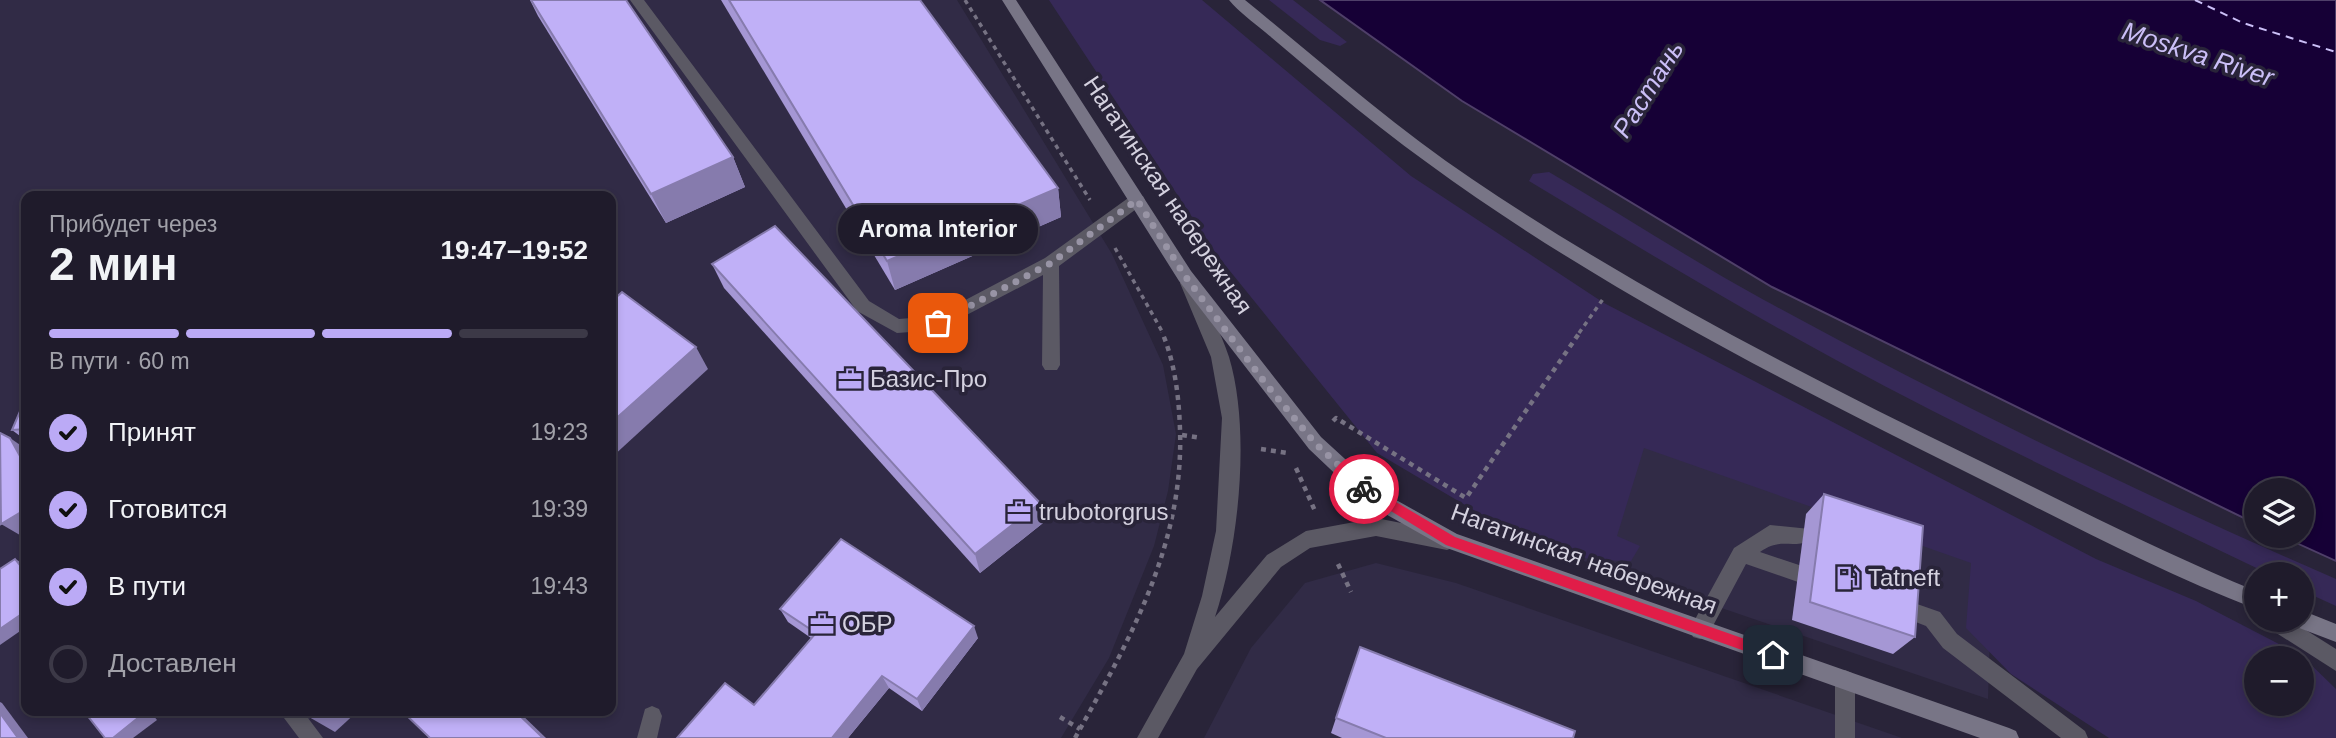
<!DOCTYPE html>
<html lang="ru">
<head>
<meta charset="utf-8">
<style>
  body { margin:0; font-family:Helvetica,sans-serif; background:#272433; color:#f1f3f6; height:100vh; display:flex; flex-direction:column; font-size:26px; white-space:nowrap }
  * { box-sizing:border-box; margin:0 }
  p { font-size:23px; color:#a1a1a9 }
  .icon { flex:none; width:38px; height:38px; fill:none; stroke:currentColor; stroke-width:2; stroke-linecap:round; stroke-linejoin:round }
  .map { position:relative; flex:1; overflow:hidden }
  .drawer { position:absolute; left:21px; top:191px; width:595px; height:525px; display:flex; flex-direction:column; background:#1f1b2b; border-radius:14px; box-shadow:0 4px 10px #0003,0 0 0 2px #3c3947 }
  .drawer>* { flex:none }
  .tools { position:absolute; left:2244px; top:478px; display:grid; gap:14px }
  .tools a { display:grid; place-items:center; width:70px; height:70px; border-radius:50%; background:#1f1b2b; box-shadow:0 4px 10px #0003,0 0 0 2px #3c3947; font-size:35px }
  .pin { position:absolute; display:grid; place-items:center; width:60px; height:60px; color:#fff; margin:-30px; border-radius:14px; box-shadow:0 4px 10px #0006 }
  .courier { position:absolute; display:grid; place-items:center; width:70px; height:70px; margin:-35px; border:5px solid #e11d48; border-radius:50%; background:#fff; color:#222; box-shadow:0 2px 9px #0007 }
  .bubble { position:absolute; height:49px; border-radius:24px; background:#1f1b2b; box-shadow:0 4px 10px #0003,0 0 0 2px #3c3947; font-size:23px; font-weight:700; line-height:49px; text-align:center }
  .summary em { font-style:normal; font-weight:700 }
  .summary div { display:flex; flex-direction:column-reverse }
  .summary { display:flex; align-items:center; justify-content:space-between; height:119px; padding:0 28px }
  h1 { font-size:46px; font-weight:700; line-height:52px }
  .bar { display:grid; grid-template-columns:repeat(4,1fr); gap:10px 7px; align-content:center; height:84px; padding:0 28px }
  .bar i { height:9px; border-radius:5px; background:#3c3947 }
  .bar .selected { background:#bbaaf6 }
  .bar p { grid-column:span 4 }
  ol { padding:0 28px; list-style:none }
  li { display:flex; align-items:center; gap:21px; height:77px }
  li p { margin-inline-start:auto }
  li .icon { padding:7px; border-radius:50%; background:#bbaaf6; color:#111; stroke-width:4 }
  li:last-child { color:#a1a1a9 }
  li i { width:38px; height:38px; border:4px solid #3c3947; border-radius:50% }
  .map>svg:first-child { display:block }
</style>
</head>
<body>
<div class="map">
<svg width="2336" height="738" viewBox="0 0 2336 738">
  <rect width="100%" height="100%" fill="#292439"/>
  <g fill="#312b46" fill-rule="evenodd">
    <path d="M0 0H957L1112 254 1163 365 1176 434 1168 491 1154 546 1109 658 1061 738H0ZM26 196H611V710H26Z"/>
    <polygon points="1616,432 1992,563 1988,699 1584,561"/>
    <polygon points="1376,563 1456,583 1902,738 1204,738 1251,648 1305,583"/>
  </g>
  <g fill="#362957" fill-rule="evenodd">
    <path d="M1049 0H1202L1411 176 1604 303 2096 559 2196 601 2302 656 2336 689V738H2109L2011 674 1966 628 1971 563 1644 448 1617 536 1640 546 1631 561 1591 560 1504 528 1377 453 1217 255ZM2256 658H2301V704H2256Z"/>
    <polygon points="1269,0 1293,0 1347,42 1340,46 1320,40"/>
    <path d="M1549 172C1621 214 1691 260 1764 300 1949 401 2142 495 2336 579V606L2301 590V574H2269C2124 504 1977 437 1836 360 1732 304 1630 242 1529 181L1533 174Z"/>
  </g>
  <polygon fill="#160036" stroke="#4f3f69" stroke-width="2" points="1320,0 2336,0 2336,561 2281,536 2301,536 2301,490 2256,490 2256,524 1772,287 1462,101"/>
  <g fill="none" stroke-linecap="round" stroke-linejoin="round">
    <polyline stroke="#cbbff7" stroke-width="2" stroke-dasharray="8 6" stroke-linecap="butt" points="2195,0 2243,23 2336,52"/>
    <g stroke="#767283" stroke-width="3.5" stroke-dasharray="4.5 4.5" stroke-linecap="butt">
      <polyline points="965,0 1090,200"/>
      <polyline points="1115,248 1163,333"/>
      <polyline points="1579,333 1603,299"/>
    </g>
    <g stroke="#767283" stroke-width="4.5" stroke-dasharray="5 5" stroke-linecap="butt">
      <polyline points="1333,421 1336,418 1466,498 1580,332"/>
      <polyline points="1182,435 1201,438"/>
      <polyline points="1261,449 1287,453"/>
      <polyline points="1296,468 1315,511"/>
      <polyline points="1338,564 1351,592"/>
      <polyline points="1060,717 1080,729"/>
      <path d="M1075 738C1129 641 1184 545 1180 430 1179 397 1175 363 1162 332"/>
    </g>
    <g fill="#5b5964" fill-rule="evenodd">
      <polygon points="630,0 644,0 869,301 899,319 935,316 1045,258 1131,196 1143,196 1145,200 1143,204 1059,266 1060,365 1057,370 1045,370 1042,365 1043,275 938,330 897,333 857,311"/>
      <path d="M1770 525 1810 529 1813 535 1810 541C1789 549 1781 537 1760 552L1805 567 1808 573 1805 579 1798 582 1746 564 1707 637 1700 639 1693 637 1690 630 1693 623 1734 548Z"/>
      <polygon points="1897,597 1940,612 1957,634 2085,731 2088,738 2061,738 1943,648 1926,626 1890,612 1887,606 1890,600"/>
      <polygon points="1845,670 1852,673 1855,680 1855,738 1835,738 1835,680 1838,673"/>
      <polygon points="652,706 659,709 662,716 657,738 637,738 645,709"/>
      <polygon points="278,710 302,710 323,738 299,738"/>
    </g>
    <g fill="#5b5964" fill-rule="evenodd">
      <path d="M1188 276 1196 283C1207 307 1221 332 1229 357 1251 430 1239 545 1215 617L1267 555 1306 531 1376 518 1447 532 1454 535 1457 541 1454 547 1447 550 1376 536 1310 548 1281 567 1197 669 1158 738H1137L1184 654 1202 596 1216 531 1222 418 1211 357 1180 283Z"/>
      <polygon points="2264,620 2290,620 2336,649 2336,671 2267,627"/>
    </g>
    <g fill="#787586" fill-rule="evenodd">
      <polygon points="1002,0 1016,0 1191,271 1321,437 1380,491 1457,534 2009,728 2016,731 2019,738 1980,738 1444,547 1366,503 1309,449 1179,281"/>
      <path d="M1229 0H1245C1320 61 1392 125 1472 179 1632 287 1805 376 1978 460 2070 505 2161 552 2256 591V609C2155 570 2059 518 1962 470 1742 361 1523 248 1334 90 1311 71 1288 51 1265 32 1253 22 1239 12 1229 0Z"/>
      <polygon points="2301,610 2336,624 2336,642 2294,626 2291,620 2301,620"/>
    </g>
  </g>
  <g fill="#a597d4">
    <polygon points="530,0 626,0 733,157 745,187 666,223 538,16"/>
    <polygon points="721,0 920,0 1058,188 1061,217 895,290"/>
    <polygon points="712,264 1040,503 1043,523 980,573 724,288"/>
    <polygon points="26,402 26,438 24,439 12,430"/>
    <polygon points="1824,494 1915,637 1893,654 1792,620 1806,514"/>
    <polygon points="780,609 978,638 922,711 889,688 848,738 677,738 754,705 811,638 788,622"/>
    <polygon points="1336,718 1573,738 1342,738 1331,733"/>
  </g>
  <g fill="#867bad">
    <polygon points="733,157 745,187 666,223 651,194"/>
    <polygon points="1058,188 1061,217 895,290 887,261"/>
    <polygon points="696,347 708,369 611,458 611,423"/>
    <polygon points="10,438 26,449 26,467"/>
    <polygon points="1040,503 1043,523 980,573 975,554"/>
    <polygon points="26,509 26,537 25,538 1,524"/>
    <polygon points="15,559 26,565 26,573"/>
    <polygon points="26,611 26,627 0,645 0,629"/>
    <polygon points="974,626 978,638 922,711 917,699"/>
    <polygon points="882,676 889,688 848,738 832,738"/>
    <polygon points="0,702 2,703 28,738 18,738 0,713"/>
    <polygon points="142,710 149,710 157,720 133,738 113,738"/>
    <polygon points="316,710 359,710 335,732 309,717"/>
    <polygon points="514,710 517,710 546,738 543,738"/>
  </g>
  <g fill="#c0b0f7" stroke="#867bad" stroke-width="2">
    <polygon points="531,0 626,0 733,157 651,194"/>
    <polygon points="729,0 920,0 1058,188 887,261"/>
    <polygon points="775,226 1040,503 975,554 712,264"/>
    <polygon points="622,292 696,347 611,423 611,302"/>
    <polygon points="24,402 26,402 26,429 12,430"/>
    <polygon points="0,433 10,438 26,467 26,509 1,524"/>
    <polygon points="1824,494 1923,526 1915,637 1810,602"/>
    <polygon points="841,539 974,626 917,699 882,676 832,738 677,738 725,683 754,705 816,633 780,609"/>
    <polygon points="15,559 26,573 26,611 0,629 0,569"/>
    <polygon points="1360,647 1575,731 1573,738 1386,738 1336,718"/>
    <polygon points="83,710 142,710 144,713 113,738 105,738"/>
    <polygon points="302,710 316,710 309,717"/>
    <polygon points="401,710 514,710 543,738 430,738"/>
    <polygon points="0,713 18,738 0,738"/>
  </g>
  <polygon fill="#e11d48" points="1364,483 1455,537 1773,649 1779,655 1773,661 1446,545 1360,492 1358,489"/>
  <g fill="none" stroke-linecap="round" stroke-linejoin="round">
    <polyline stroke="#9894a5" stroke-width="7" stroke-dasharray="0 12.6" points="938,323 1051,263 1137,200 1185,276 1266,384 1315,443 1364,489"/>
  </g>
  <defs>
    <g id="office-bare" transform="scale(1.89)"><path d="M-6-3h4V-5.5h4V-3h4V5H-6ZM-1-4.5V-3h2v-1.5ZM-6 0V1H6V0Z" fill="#bbaaf6" stroke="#292439" stroke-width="2.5" paint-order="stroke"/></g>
    <g id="fuel-bare" transform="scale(1.89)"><path d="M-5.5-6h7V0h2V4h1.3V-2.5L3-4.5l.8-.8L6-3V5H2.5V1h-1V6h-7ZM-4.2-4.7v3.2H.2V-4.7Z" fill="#bbaaf6" stroke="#292439" stroke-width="2.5" paint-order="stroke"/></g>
  </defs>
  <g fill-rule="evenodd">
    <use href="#office-bare" x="850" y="379"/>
    <use href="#office-bare" x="1019" y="512"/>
    <use href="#fuel-bare" x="1848" y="578"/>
    <use href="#office-bare" x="822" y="624"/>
  </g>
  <g text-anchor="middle" stroke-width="7" stroke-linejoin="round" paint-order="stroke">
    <g font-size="24" fill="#d4d1df" stroke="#292439">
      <text transform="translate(1168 195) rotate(56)" y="8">Нагатинская набережная</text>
      <text transform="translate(1584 559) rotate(20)" y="8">Нагатинская набережная</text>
    </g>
    <g font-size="24" fill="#d4d1df" stroke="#292439" text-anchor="start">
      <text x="870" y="387">Базис-Про</text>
      <text x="1039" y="520">trubotorgrus</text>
      <text x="1868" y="586">Tatneft</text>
      <text x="842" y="632">ОБР</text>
    </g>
    <g font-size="26" font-style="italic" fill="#cbbff7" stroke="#292439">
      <text transform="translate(2198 54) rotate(18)" y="9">Moskva River</text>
      <text transform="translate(1648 89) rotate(-58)" y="9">Растань</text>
    </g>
  </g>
</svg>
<div class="tools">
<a><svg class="icon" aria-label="layers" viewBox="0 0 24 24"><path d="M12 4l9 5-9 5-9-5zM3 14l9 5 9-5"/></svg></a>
<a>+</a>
<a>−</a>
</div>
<div class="pin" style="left:938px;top:323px;background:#ea580c"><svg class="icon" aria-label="bag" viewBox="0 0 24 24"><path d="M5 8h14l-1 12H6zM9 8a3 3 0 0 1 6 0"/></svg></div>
<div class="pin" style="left:1773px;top:655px;background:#1f2937"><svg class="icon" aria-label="home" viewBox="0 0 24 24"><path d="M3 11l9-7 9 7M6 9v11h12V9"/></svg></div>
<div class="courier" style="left:1364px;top:489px"><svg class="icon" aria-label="bike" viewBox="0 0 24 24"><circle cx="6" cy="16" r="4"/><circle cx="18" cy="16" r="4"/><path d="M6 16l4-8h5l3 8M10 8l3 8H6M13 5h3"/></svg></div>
<div class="bubble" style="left:838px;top:205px;width:200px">Aroma Interior</div>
<section class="drawer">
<div class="summary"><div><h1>2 мин</h1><p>Прибудет через</p></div><em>19:47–19:52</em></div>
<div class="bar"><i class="selected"></i><i class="selected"></i><i class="selected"></i><i></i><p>В пути · 60 m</p></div>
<ol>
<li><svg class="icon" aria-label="check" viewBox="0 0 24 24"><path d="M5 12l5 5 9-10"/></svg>Принят<p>19:23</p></li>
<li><svg class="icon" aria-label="check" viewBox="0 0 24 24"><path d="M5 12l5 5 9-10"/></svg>Готовится<p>19:39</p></li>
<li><svg class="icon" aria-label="check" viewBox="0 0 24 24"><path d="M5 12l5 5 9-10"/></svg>В пути<p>19:43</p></li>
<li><i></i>Доставлен</li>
</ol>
</section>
</div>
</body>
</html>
